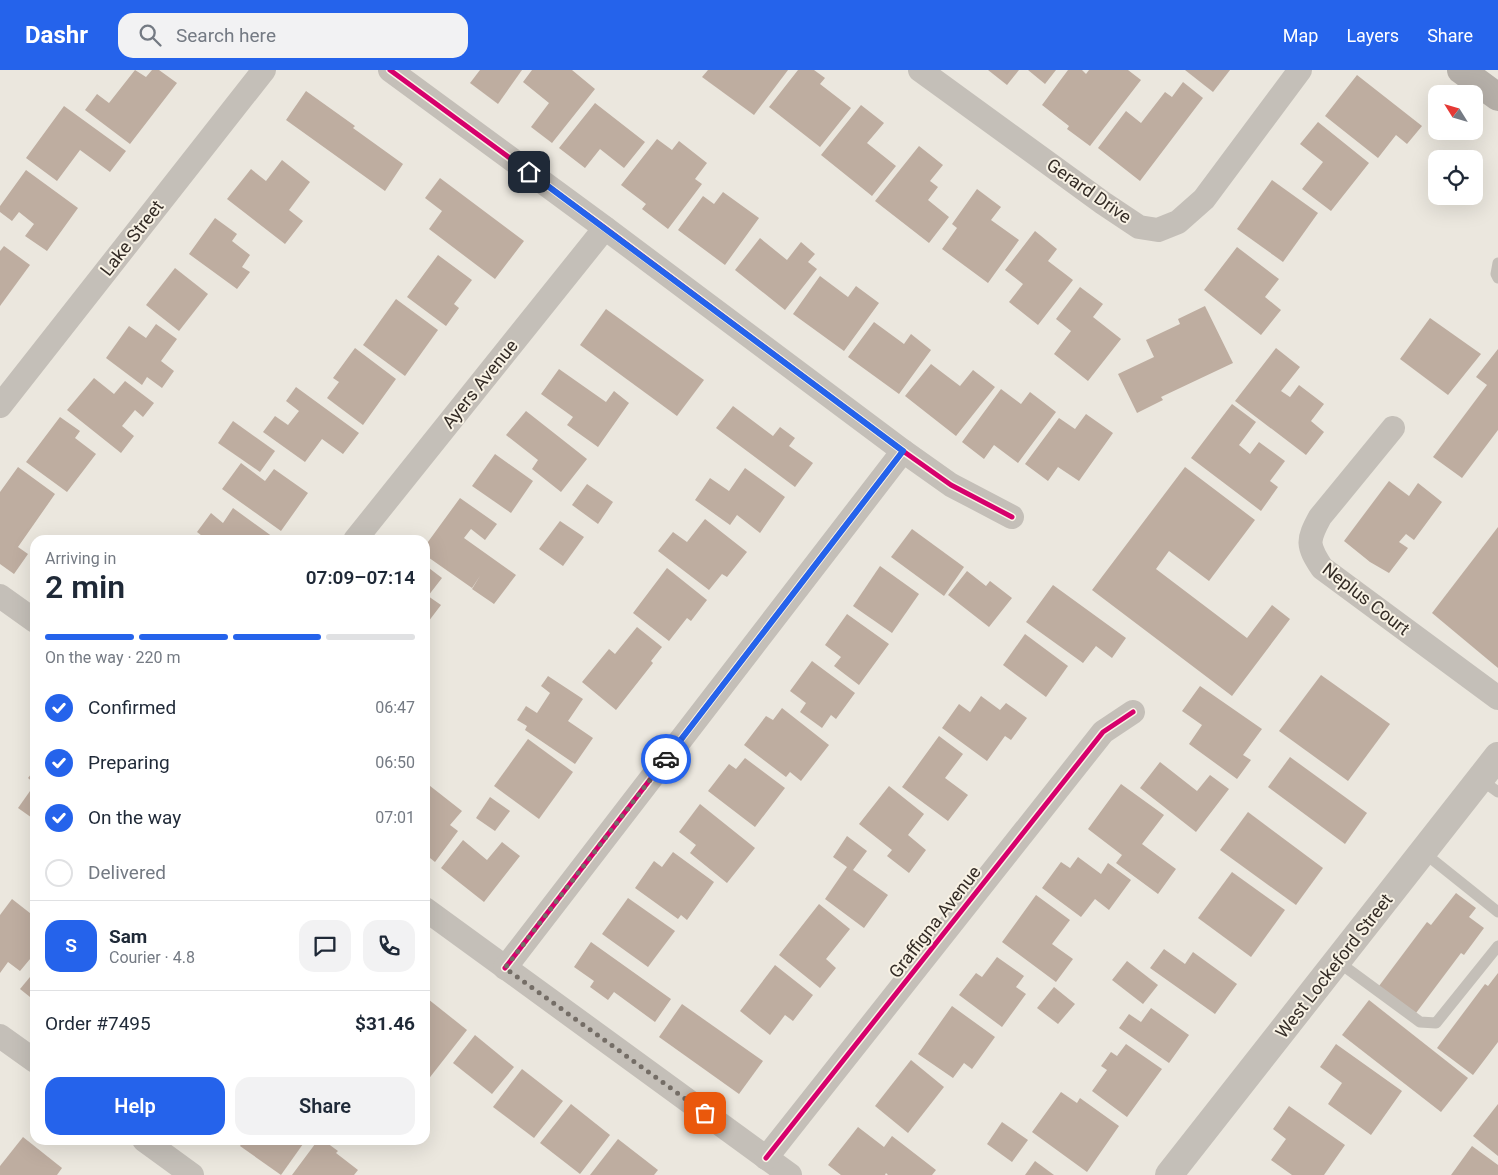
<!DOCTYPE html>
<html lang="en">
<head>
<meta charset="utf-8">
<style>
  body { margin:0; font-family:Roboto,sans-serif; background:#f2f2f3; color:#1f2937; height:100vh; display:flex; flex-direction:column; font-size:19px; white-space:nowrap }
  * { box-sizing:border-box; margin:0 }
  p { font-size:16px; color:#747a83 }
  .icon { flex:none; width:28px; height:28px; fill:none; stroke:currentColor; stroke-width:2; stroke-linecap:round; stroke-linejoin:round }
  .map { position:relative; flex:1; overflow:hidden }
  .drawer { position:absolute; left:30px; top:465px; width:400px; height:610px; display:flex; flex-direction:column; background:#fff; border-radius:15px; box-shadow:0 5px 20px #0002 }
  .drawer>* { flex:none }
  .needle { width:32px; rotate:307deg }
  .buttons { position:absolute; left:1428px; top:15px; display:grid; gap:10px }
  .buttons a { display:grid; place-items:center; width:55px; height:55px; border-radius:10px; background:#fff; box-shadow:0 5px 20px #0002; font-size:25px }
  .pin { position:absolute; display:grid; place-items:center; width:42px; height:42px; color:#fff; margin:-21px; border-radius:10px; box-shadow:0 2px 8px #0006 }
  .courier { position:absolute; display:grid; place-items:center; width:50px; height:50px; margin:-25px; border:4px solid #2563eb; border-radius:50%; background:#fff; color:#222; box-shadow:0 1px 6px #0007 }
  .head em { font-style:normal; font-weight:600 }
  .head div { display:flex; flex-direction:column-reverse }
  .head { display:flex; align-items:center; justify-content:space-between; height:85px; padding:0 15px }
  h1 { font-size:32px; font-weight:600; line-height:38px }
  .bar { display:grid; grid-template-columns:repeat(4,1fr); gap:8px 5px; align-content:center; height:60px; padding:0 15px }
  .bar i { height:6px; border-radius:4px; background:#e0e1e3 }
  .bar .on { background:#2563eb }
  .bar p { grid-column:span 4 }
  .line { display:flex; align-items:center; gap:12px; padding:0 15px; border-top:1px solid #e0e1e3 }
  .line div { flex:1 }
  .round { display:grid; place-items:center; flex:none; width:52px; height:52px; border-radius:15px; background:#f2f2f3 }
  ol { padding:0 15px; list-style:none }
  li { display:flex; align-items:center; gap:15px; height:55px }
  li p { margin-inline-start:auto }
  li .icon { padding:5px; border-radius:50%; background:#2563eb; color:#fff; stroke-width:4 }
  li:last-child { color:#747a83 }
  li i { width:28px; height:28px; border:2px solid #e0e1e3; border-radius:50% }
  .action { display:flex; gap:10px; margin-top:auto; padding:10px 15px }
  .action a { flex:1; height:58px; border-radius:15px; background:#2563eb; color:#fff; font-size:20px; font-weight:600; line-height:58px; text-align:center }
  .action a+a { background:#f2f2f3; color:#1f2937 }
  header { display:flex; align-items:center; gap:30px; box-sizing:border-box; height:70px; padding:0 25px; background:#2563eb; color:#fff }
  header strong { font-size:24px }
  nav { display:flex; gap:28px; margin-inline-start:auto; font-size:18px }
  .search { width:350px; height:45px; background:#f2f2f3; display:flex; align-items:center; gap:12px; box-sizing:border-box; padding:0 18px; border-radius:15px; color:#747a83; font-size:19px }
  .map>svg:first-child { display:block }
</style>
</head>
<body>
<header>
<strong>Dashr</strong>
<div class="search"><svg class="icon" aria-label="search" viewBox="0 0 24 24"><circle cx="10" cy="10" r="6"/><path d="M15 15l6 6"/></svg>Search here</div>
<nav><a>Map</a><a>Layers</a><a>Share</a></nav>
</header>
<div class="map">
<svg width="1498" height="1105" viewBox="0 0 1498 1105">
  <rect width="100%" height="100%" fill="#ebe7de"/>
  <g fill="#beada0">
    <polygon points="135,0 146,7 152,0 159,0 177,13 130,74 85,40 97,24 109,33"/>
    <polygon points="480,0 522,0 498,34 470,13"/>
    <polygon points="532,0 572,0 595,19 552,73 531,57 549,33 523,12"/>
    <polygon points="708,0 788,0 754,45 702,7"/>
    <polygon points="798,0 814,0 825,8 820,14 851,38 820,77 769,37"/>
    <polygon points="988,0 1019,0 1007,15"/>
    <polygon points="1028,0 1056,0 1045,14"/>
    <polygon points="1068,0 1082,0 1086,4 1089,0 1128,0 1141,10 1090,76 1067,59 1069,56 1042,35"/>
    <polygon points="1185,0 1230,0 1213,22"/>
    <polygon points="1357,5 1422,56 1407,74 1396,65 1378,88 1325,46"/>
    <polygon points="1183,12 1203,28 1140,111 1098,78 1126,41 1141,53 1165,22 1172,27"/>
    <polygon points="306,21 355,56 353,58 403,94 385,121 286,50"/>
    <polygon points="595,33 645,72 624,98 600,79 585,98 559,78"/>
    <polygon points="861,35 884,53 867,73 896,96 872,126 821,85"/>
    <polygon points="64,36 126,81 110,102 80,80 57,111 26,88"/>
    <polygon points="1318,52 1369,93 1331,141 1302,119 1323,92 1300,74"/>
    <polygon points="657,69 672,80 679,71 707,93 695,109 702,114 668,159 642,139 646,134 621,115"/>
    <polygon points="919,76 943,95 930,111 938,117 928,130 949,147 929,173 875,131"/>
    <polygon points="282,90 310,112 289,140 303,151 285,174 227,129 251,99 266,111"/>
    <polygon points="26,100 78,138 47,181 25,166 34,154 19,142 12,151 0,142 0,136"/>
    <polygon points="440,108 524,171 495,209 429,159 442,141 425,128"/>
    <polygon points="1272,110 1318,143 1283,192 1237,159"/>
    <polygon points="977,119 1001,137 991,150 1019,170 988,213 942,179 957,158 952,154"/>
    <polygon points="723,122 759,148 725,195 678,160 703,126 714,134"/>
    <polygon points="215,148 237,164 232,171 250,185 242,197 250,202 237,219 189,184"/>
    <polygon points="1035,161 1057,179 1048,191 1073,210 1038,255 1009,232 1023,214 1005,200"/>
    <polygon points="760,168 787,190 801,172 815,184 808,192 817,199 785,240 735,200"/>
    <polygon points="4,176 30,195 0,236 0,181"/>
    <polygon points="1237,177 1279,209 1265,227 1281,240 1261,265 1204,220"/>
    <polygon points="438,185 472,210 454,234 459,238 446,256 407,227"/>
    <polygon points="175,198 208,224 179,261 146,235"/>
    <polygon points="820,206 848,227 856,216 879,233 844,281 793,244"/>
    <polygon points="1080,217 1103,234 1093,247 1121,269 1088,311 1054,284 1071,261 1056,249"/>
    <polygon points="396,229 438,260 405,306 363,275"/>
    <polygon points="1205,236 1233,293 1161,327 1163,330 1137,343 1118,304 1154,287 1146,270 1180,254 1178,249"/>
    <polygon points="606,239 704,310 677,346 580,275"/>
    <polygon points="1430,248 1481,284 1448,325 1400,289"/>
    <polygon points="874,252 904,274 911,264 931,280 899,324 848,287"/>
    <polygon points="156,254 177,269 161,291 174,301 162,318 147,307 142,315 106,288 129,256 146,268"/>
    <polygon points="355,278 396,309 363,355 327,328 339,312 333,308"/>
    <polygon points="1276,278 1300,297 1281,321 1290,327 1299,315 1324,334 1311,351 1324,362 1306,385 1235,331"/>
    <polygon points="1498,279 1498,360 1462,408 1433,387 1487,315 1476,307"/>
    <polygon points="931,294 960,316 973,300 995,317 956,366 905,326"/>
    <polygon points="559,299 606,332 614,321 629,333 598,377 567,355 573,347 541,324"/>
    <polygon points="94,308 114,324 125,311 154,333 143,347 135,340 122,356 134,366 121,383 67,340"/>
    <polygon points="296,317 359,363 343,384 322,369 305,392 263,362 275,346 288,355 299,341 286,331"/>
    <polygon points="1001,319 1021,334 1030,322 1056,342 1018,393 994,375 984,389 962,372"/>
    <polygon points="1232,334 1256,352 1239,375 1250,384 1259,372 1285,391 1270,411 1278,417 1261,441 1191,388"/>
    <polygon points="733,336 773,366 780,357 795,368 789,376 813,393 795,417 716,358"/>
    <polygon points="526,341 587,389 561,422 532,399 538,390 506,365"/>
    <polygon points="1086,344 1113,363 1079,411 1058,397 1048,411 1025,394 1059,348 1075,359"/>
    <polygon points="60,347 80,361 75,368 96,384 67,422 26,392"/>
    <polygon points="233,351 275,381 260,402 218,373"/>
    <polygon points="495,384 533,411 511,443 472,416"/>
    <polygon points="241,393 265,411 274,399 308,423 281,461 222,419"/>
    <polygon points="18,397 55,424 18,477 28,484 14,504 0,494 0,422"/>
    <polygon points="1185,397 1255,450 1209,511 1169,481 1156,499 1247,568 1272,535 1290,549 1232,626 1092,520"/>
    <polygon points="745,398 785,427 760,463 737,445 730,455 695,430 710,408 729,421"/>
    <polygon points="1389,411 1409,426 1418,413 1442,432 1414,470 1406,464 1399,472 1408,478 1389,503 1370,492 1344,471"/>
    <polygon points="587,414 613,432 598,454 572,435"/>
    <polygon points="460,428 497,454 485,470 471,459 464,468 516,505 494,534 472,519 480,506 472,518 425,485 425,476"/>
    <polygon points="233,438 273,467 270,470 205,470 206,469 197,462 211,443 223,453"/>
    <polygon points="705,449 747,482 727,507 722,504 709,520 658,481 673,462 687,472"/>
    <polygon points="560,451 584,467 563,496 539,479"/>
    <polygon points="1498,457 1498,598 1432,543"/>
    <polygon points="912,459 964,497 944,526 891,487"/>
    <polygon points="425,495 442,508 428,526 441,535 425,556"/>
    <polygon points="880,496 919,524 892,563 853,536"/>
    <polygon points="667,498 707,530 691,551 687,548 669,571 633,543"/>
    <polygon points="967,501 986,516 990,511 1012,528 989,557 948,525"/>
    <polygon points="1053,515 1126,568 1112,588 1096,576 1083,593 1026,552"/>
    <polygon points="847,544 889,574 859,615 834,596 841,587 825,575"/>
    <polygon points="637,557 662,577 651,591 653,593 616,640 582,612 609,579 615,584"/>
    <polygon points="1025,564 1068,596 1046,627 1003,595"/>
    <polygon points="812,591 855,623 836,649 831,645 822,658 800,642 806,633 790,621"/>
    <polygon points="1321,605 1390,654 1348,711 1279,661"/>
    <polygon points="548,606 583,629 568,651 593,668 575,694 525,660 527,656 517,650 526,636 537,643 550,623 541,616"/>
    <polygon points="1200,616 1262,659 1243,685 1251,690 1237,709 1189,674 1202,655 1182,641"/>
    <polygon points="981,626 1000,640 1006,633 1027,648 1011,670 1005,666 987,691 942,658 959,634 970,642"/>
    <polygon points="782,638 829,675 801,711 790,702 786,707 744,675 766,646 773,650"/>
    <polygon points="939,666 963,684 945,708 968,725 948,751 902,717"/>
    <polygon points="528,669 573,702 539,749 494,716"/>
    <polygon points="1290,687 1367,743 1345,774 1268,717"/>
    <polygon points="745,688 785,718 755,757 708,721 729,694 736,699"/>
    <polygon points="1160,692 1197,721 1210,705 1229,719 1196,762 1140,718"/>
    <polygon points="35,699 35,714 28,708"/>
    <polygon points="425,712 462,741 450,755 458,761 435,792 425,784"/>
    <polygon points="35,714 35,750 18,738"/>
    <polygon points="1121,714 1164,745 1142,774 1176,799 1158,824 1116,793 1122,785 1088,759"/>
    <polygon points="889,716 924,744 908,765 926,780 909,803 887,786 892,780 859,754"/>
    <polygon points="490,727 510,741 495,761 476,748"/>
    <polygon points="700,734 755,778 727,813 690,783 696,775 679,762"/>
    <polygon points="1248,742 1323,798 1296,835 1220,780"/>
    <polygon points="847,766 867,781 853,800 888,825 864,858 825,829 847,797 833,787"/>
    <polygon points="463,770 487,790 502,772 520,786 484,832 441,798"/>
    <polygon points="673,782 714,812 687,850 681,845 678,849 635,818 654,791 662,797"/>
    <polygon points="1078,787 1101,804 1108,793 1131,810 1109,840 1095,829 1081,847 1042,818 1061,792 1070,798"/>
    <polygon points="1232,802 1285,840 1251,887 1198,848"/>
    <polygon points="1456,823 1476,838 1469,847 1484,858 1464,885 1461,883 1416,943 1379,916 1427,852 1431,855"/>
    <polygon points="1036,825 1070,850 1052,874 1073,889 1056,912 1002,872"/>
    <polygon points="628,828 675,861 648,897 602,864"/>
    <polygon points="12,829 35,847 35,883 20,901 8,892 0,903 0,845"/>
    <polygon points="819,834 850,859 826,889 836,898 820,918 779,885"/>
    <polygon points="591,872 671,929 655,952 614,922 608,930 590,917 594,911 574,897"/>
    <polygon points="1164,879 1185,894 1193,882 1237,914 1215,944 1150,898"/>
    <polygon points="997,887 1024,906 1016,917 1026,924 1002,957 959,925 976,903 982,907"/>
    <polygon points="1127,891 1158,915 1143,934 1112,910"/>
    <polygon points="775,895 813,925 793,951 785,945 770,965 740,941"/>
    <polygon points="35,901 35,931 20,919"/>
    <polygon points="1498,903 1498,972 1473,1005 1437,978 1485,914 1488,916"/>
    <polygon points="1054,917 1075,934 1058,954 1037,938"/>
    <polygon points="428,929 467,960 427,1011 425,1009 425,933"/>
    <polygon points="1369,930 1468,1008 1441,1042 1342,965"/>
    <polygon points="682,934 763,991 739,1024 659,967"/>
    <polygon points="952,936 995,967 972,999 964,993 953,1008 918,984"/>
    <polygon points="1151,938 1189,965 1169,993 1119,958 1129,944 1141,952"/>
    <polygon points="475,965 514,997 492,1024 453,993"/>
    <polygon points="1126,974 1162,999 1127,1047 1092,1021 1107,1000 1101,996 1111,982 1117,986"/>
    <polygon points="1336,974 1402,1021 1371,1065 1328,1034 1342,1013 1320,997"/>
    <polygon points="911,990 944,1017 908,1063 875,1036"/>
    <polygon points="522,999 563,1031 534,1068 493,1037"/>
    <polygon points="1061,1022 1077,1033 1080,1028 1119,1056 1087,1102 1032,1062"/>
    <polygon points="571,1034 610,1065 580,1104 540,1073"/>
    <polygon points="1498,1034 1498,1086 1473,1066"/>
    <polygon points="1289,1036 1345,1075 1324,1105 1292,1105 1271,1090 1286,1069 1273,1059"/>
    <polygon points="1002,1052 1028,1070 1012,1092 987,1074"/>
    <polygon points="858,1057 884,1077 892,1066 936,1100 932,1105 888,1105 886,1103 885,1105 841,1105 828,1095"/>
    <polygon points="23,1067 62,1098 57,1105 0,1105 0,1096"/>
    <polygon points="618,1069 658,1100 654,1105 590,1105"/>
    <polygon points="244,1070 296,1070 303,1074 281,1105 240,1076"/>
    <polygon points="318,1070 323,1070 338,1081 336,1083 358,1100 354,1105 292,1105"/>
    <polygon points="1472,1076 1498,1095 1498,1105 1451,1105"/>
    <polygon points="1035,1091 1054,1105 1025,1105"/>
  </g>
  <g fill="none" stroke-linecap="round" stroke-linejoin="round">
    <g stroke="#c4bfb8" stroke-width="11">
      <polyline points="1498,193 1496,204 1498,208"/>
      <polyline points="1480,709 1498,722"/>
      <polyline points="1423,782 1498,842"/>
      <polyline points="1337,891 1420,952 1436,953 1498,876"/>
    </g>
    <g stroke="#c4bfb8" stroke-width="24">
      <polyline points="390,0 605,158 903,381 951,415 1012,447"/>
      <polyline points="920,0 1103,133 1139,157 1158,160 1178,152 1204,129 1300,0"/>
      <polyline points="0,336 264,0"/>
      <path d="M1393 358 1320 447C1307 471 1307 475 1322 498L1498 628"/>
      <polyline points="355,470 605,158"/>
      <polyline points="0,526 35,551"/>
      <polyline points="425,839 790,1105"/>
      <polyline points="505,898 903,381"/>
      <polyline points="0,966 35,991"/>
      <polyline points="144,1070 192,1105"/>
      <polyline points="766,1088 1103,662 1133,642"/>
    </g>
    <polyline stroke="#c4bfb8" stroke-width="28" points="1169,1105 1498,686"/>
    <polyline stroke="#b5afa8" stroke-width="28" points="1461,0 1498,27"/>
    <g stroke="#f8f2e5" stroke-width="8">
      <g id="cycleway">
        <polyline points="390,0 605,158 903,381 951,415 1012,447"/>
        <polyline points="505,898 903,381"/>
        <polyline points="766,1088 1103,662 1133,642"/>
      </g>
    </g>
    <use href="#cycleway" stroke="#d6006c" stroke-width="5"/>
  </g>
  <g fill="none" stroke-linecap="round" stroke-linejoin="round">
    <polyline stroke="#746d66" stroke-width="5" stroke-dasharray="0 9" points="666,689 505,898 705,1043"/>
    <polyline stroke="#2563eb" stroke-width="6" points="529,102 903,381 666,689"/>
  </g>
  <g text-anchor="middle" stroke-width="4" stroke-linejoin="round" paint-order="stroke">
    <g font-size="18" fill="#342c26" stroke="#f8f2e5">
      <text transform="translate(1089 121) rotate(35)" y="6">Gerard Drive</text>
      <text transform="translate(132 168) rotate(-52)" y="6">Lake Street</text>
      <text transform="translate(480 314) rotate(-51)" y="6">Ayers Avenue</text>
      <text transform="translate(1366 529) rotate(38)" y="6">Neplus Court</text>
      <text transform="translate(935 852) rotate(-52)" y="6">Graffigna Avenue</text>
      <text transform="translate(1334 896) rotate(-52)" y="6">West Lockeford Street</text>
    </g>
  </g>
</svg>
<div class="buttons">
<a><svg class="needle" viewBox="-14 -14 28 28"><path d="M0-13l5 13h-10z" fill="#e53935"/><path d="M0 13l5-13h-10z" fill="#747a83"/></svg></a>
<a><svg class="icon" aria-label="locate" viewBox="0 0 24 24"><circle cx="12" cy="12" r="6"/><path d="M12 2v4M12 18v4M2 12h4M18 12h4"/></svg></a>
</div>
<div class="pin" style="left:705px;top:1043px;background:#ea580c"><svg class="icon" aria-label="bag" viewBox="0 0 24 24"><path d="M5 8h14l-1 12H6zM9 8a3 3 0 0 1 6 0"/></svg></div>
<div class="pin" style="left:529px;top:102px;background:#1f2937"><svg class="icon" aria-label="home" viewBox="0 0 24 24"><path d="M3 11l9-7 9 7M6 9v11h12V9"/></svg></div>
<div class="courier" style="left:666px;top:689px"><svg class="icon" aria-label="car" viewBox="0 0 24 24"><path d="M5 17H2v-5l4-1 3-4h7l3 4 3 1v5h-3M9 17h6M6 11h13"/><circle cx="7" cy="17" r="2"/><circle cx="17" cy="17" r="2"/></svg></div>
<section class="drawer">
<div class="head"><div><h1>2 min</h1><p>Arriving in</p></div><em>07:09–07:14</em></div>
<div class="bar"><i class="on"></i><i class="on"></i><i class="on"></i><i></i><p>On the way · 220 m</p></div>
<ol>
<li><svg class="icon" aria-label="check" viewBox="0 0 24 24"><path d="M5 12l5 5 9-10"/></svg>Confirmed<p>06:47</p></li>
<li><svg class="icon" aria-label="check" viewBox="0 0 24 24"><path d="M5 12l5 5 9-10"/></svg>Preparing<p>06:50</p></li>
<li><svg class="icon" aria-label="check" viewBox="0 0 24 24"><path d="M5 12l5 5 9-10"/></svg>On the way<p>07:01</p></li>
<li><i></i>Delivered</li>
</ol>
<div class="line" style="height:90px"><b class="round" style="background:#2563eb;color:#fff">S</b><div><b>Sam</b><p>Courier · 4.8</p></div><a class="round"><svg class="icon" aria-label="chat" viewBox="0 0 24 24"><path d="M4 5h16v11H9l-5 4z"/></svg></a><a class="round"><svg class="icon" aria-label="phone" viewBox="0 0 24 24"><path d="M5 4h4l2 5-3 2q2 4 5 5l2-3 5 2v4C11 20 4 13 5 4z"/></svg></a></div>
<div class="line" style="height:65px"><div>Order #7495</div><b>$31.46</b></div>
<div class="action"><a>Help</a><a>Share</a></div>
</section>
</div>
</body>
</html>
